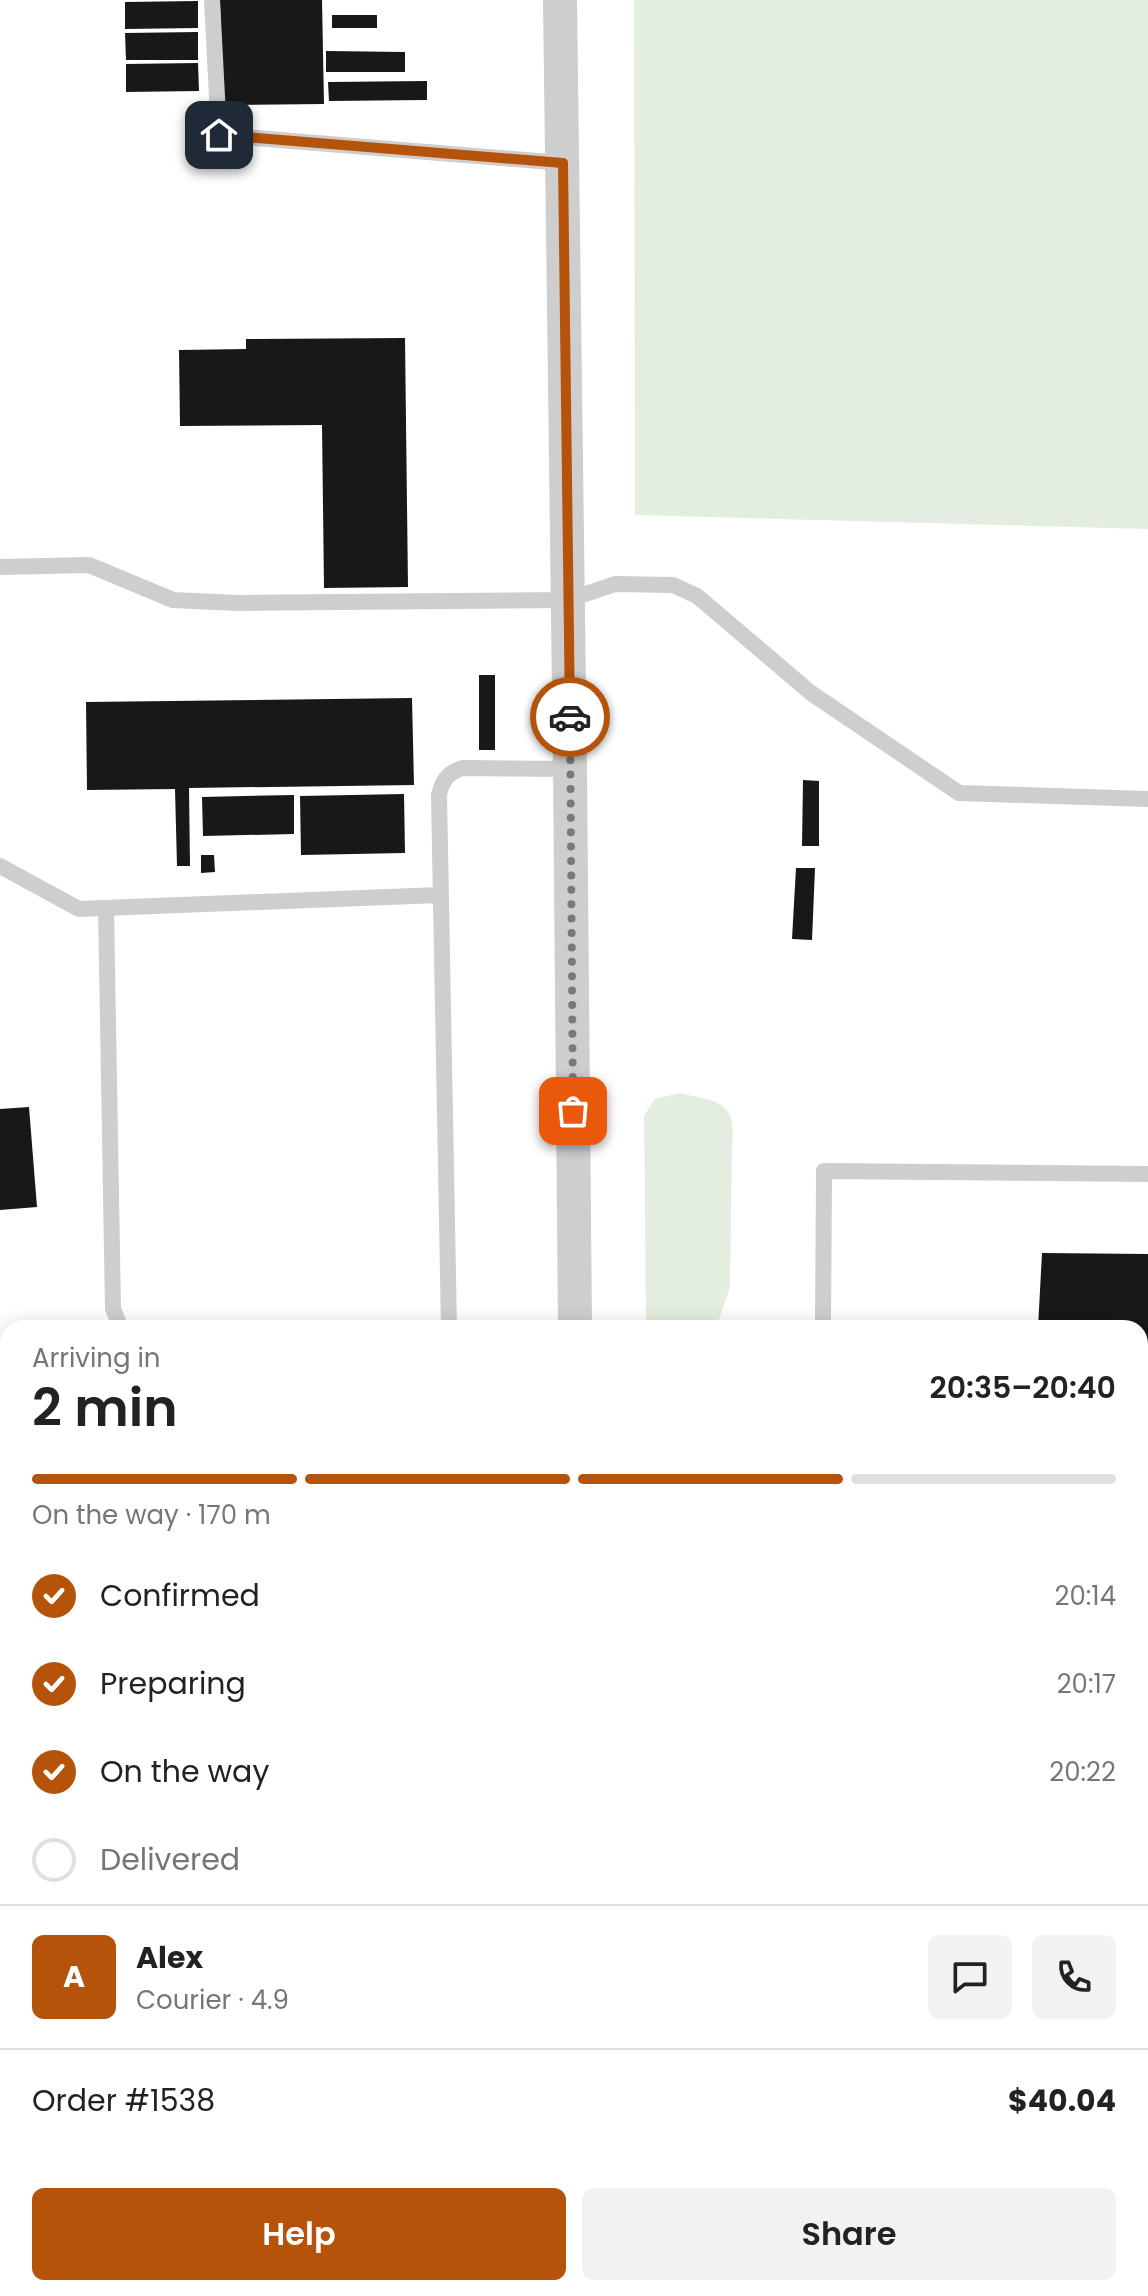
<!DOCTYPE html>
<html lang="en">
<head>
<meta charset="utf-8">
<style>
  body { margin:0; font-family:Poppins,sans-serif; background:#f2f2f2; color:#222; height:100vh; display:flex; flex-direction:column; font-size:30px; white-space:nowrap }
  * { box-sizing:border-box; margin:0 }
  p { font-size:26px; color:#767676 }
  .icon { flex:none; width:44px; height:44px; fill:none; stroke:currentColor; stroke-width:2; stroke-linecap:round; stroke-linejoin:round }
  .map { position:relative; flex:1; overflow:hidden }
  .details { position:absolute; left:0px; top:1320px; width:1148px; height:976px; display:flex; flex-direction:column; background:#fff; border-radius:24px 24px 0 0; box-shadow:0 4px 20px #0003 }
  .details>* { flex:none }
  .pin { position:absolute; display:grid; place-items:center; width:68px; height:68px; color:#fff; margin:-34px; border-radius:16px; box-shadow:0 4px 12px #0006 }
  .courier { position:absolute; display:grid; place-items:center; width:80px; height:80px; margin:-40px; border:6px solid #b45309; border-radius:50%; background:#fff; color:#222; box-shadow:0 2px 10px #0007 }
  .overview em { font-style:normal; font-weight:600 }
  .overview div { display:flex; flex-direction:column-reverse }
  .overview { display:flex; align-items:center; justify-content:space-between; height:136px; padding:0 32px }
  h1 { font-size:52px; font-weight:600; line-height:60px }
  .bar { display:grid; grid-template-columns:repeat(4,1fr); gap:12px 8px; align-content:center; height:96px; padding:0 32px }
  .bar i { height:10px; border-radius:6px; background:#e0e0e0 }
  .bar .current { background:#b45309 }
  .bar p { grid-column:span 4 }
  .line { display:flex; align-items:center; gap:20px; padding:0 32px; border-top:2px solid #e0e0e0 }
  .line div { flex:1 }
  .round { display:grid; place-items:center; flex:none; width:84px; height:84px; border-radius:12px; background:#f2f2f2 }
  ol { padding:0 32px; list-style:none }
  li { display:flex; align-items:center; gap:24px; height:88px }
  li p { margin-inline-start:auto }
  li .icon { padding:8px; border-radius:50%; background:#b45309; color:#fff; stroke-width:4 }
  li:last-child { color:#767676 }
  li i { width:44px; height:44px; border:4px solid #e0e0e0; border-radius:50% }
  .action { display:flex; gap:16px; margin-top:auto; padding:16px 32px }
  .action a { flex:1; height:92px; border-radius:12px; background:#b45309; color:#fff; font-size:32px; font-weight:600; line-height:92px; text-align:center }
  .action a+a { background:#f2f2f2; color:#222 }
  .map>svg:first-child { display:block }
</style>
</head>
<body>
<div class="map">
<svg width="1148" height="2296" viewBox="0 0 1148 2296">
  <rect width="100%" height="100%" fill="#fff"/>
  <g fill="#e4eee0">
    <polygon points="634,0 1148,0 1148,529 635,515"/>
    <path d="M680 1093C717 1102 737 1100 732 1145L730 1287 716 1328H646L644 1116 655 1099Z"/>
  </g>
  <polygon fill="#ccd9ee" points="8,1468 8,1637 0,1628 0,1474"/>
  <g fill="#181818">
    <polygon points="220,0 322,0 324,104 222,105"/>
    <polygon points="198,1 198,28 125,29 125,2"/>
    <rect x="332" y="15" width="45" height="13"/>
    <polygon points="198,32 198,60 126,60 125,33"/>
    <polygon points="326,51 405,52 405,72 326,72"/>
    <polygon points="198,63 199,91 126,92 126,64"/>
    <polygon points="427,81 427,100 329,101 328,82"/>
    <polygon points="405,338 408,587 324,588 322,425 180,426 179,350 246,349 246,339"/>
    <rect x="479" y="675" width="16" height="75"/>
    <polygon points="412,698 414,785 189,788 190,866 177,866 175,789 87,790 86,702"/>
    <polygon points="803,780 819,781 819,846 802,846"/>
    <polygon points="404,794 405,853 301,855 300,796"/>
    <polygon points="294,795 294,834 203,836 202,797"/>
    <polygon points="201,855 214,855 215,872 201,873"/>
    <polygon points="796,868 815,868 812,940 792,939"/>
    <polygon points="29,1107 37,1207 0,1210 0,1109"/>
    <polygon points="1042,1253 1148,1254 1148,1408 1140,1408 1140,1328 1038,1328"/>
    <rect x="1140" y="1713" width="8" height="437"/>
  </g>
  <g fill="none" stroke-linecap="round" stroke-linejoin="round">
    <g stroke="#cecece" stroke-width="16">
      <polyline points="212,0 219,135 563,163"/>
      <polyline points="0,567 89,565 173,600 237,603 568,600 615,584 673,585 697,596 811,693 959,793 1148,799"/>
      <polyline points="0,866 79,909 439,895"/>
      <polyline points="106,908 113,1309 121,1328"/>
      <path d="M449 1328 439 795C442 781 448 772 463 768L570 769"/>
      <polyline points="823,1328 824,1171 1148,1174"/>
      <polyline points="1140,1490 1148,1490"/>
      <polyline points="1140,1643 1148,1643"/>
      <polyline points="0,1930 8,1930"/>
      <polyline points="1140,2196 1148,2196"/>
      <polyline points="0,2269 8,2269"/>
      <polyline points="743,2288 766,2296"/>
    </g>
    <g stroke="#cecece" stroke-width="34">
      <polyline points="560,0 570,769 575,1328"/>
      <polyline points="585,2288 585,2296"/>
    </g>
  </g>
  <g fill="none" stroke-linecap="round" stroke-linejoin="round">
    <polyline stroke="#797979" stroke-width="8" stroke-dasharray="0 14.4" points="570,717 573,1111"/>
    <polyline stroke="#b45309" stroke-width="10" points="219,135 563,163 570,717"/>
  </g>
</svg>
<div class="pin" style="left:573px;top:1111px;background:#ea580c"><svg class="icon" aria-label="bag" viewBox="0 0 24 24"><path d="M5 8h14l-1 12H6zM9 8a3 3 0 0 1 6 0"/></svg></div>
<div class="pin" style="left:219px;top:135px;background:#1f2937"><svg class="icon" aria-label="home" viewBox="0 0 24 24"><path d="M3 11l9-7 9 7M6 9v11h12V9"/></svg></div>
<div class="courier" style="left:570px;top:717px"><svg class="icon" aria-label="car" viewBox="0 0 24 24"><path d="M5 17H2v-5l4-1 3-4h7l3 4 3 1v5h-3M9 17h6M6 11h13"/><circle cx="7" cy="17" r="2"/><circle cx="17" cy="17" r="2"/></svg></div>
<section class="details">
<div class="overview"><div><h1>2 min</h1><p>Arriving in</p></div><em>20:35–20:40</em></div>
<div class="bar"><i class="current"></i><i class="current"></i><i class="current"></i><i></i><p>On the way · 170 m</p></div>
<ol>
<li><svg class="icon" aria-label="check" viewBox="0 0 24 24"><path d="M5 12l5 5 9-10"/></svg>Confirmed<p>20:14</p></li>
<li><svg class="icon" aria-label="check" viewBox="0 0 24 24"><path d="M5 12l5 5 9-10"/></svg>Preparing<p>20:17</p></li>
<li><svg class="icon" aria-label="check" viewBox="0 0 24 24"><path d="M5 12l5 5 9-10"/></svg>On the way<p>20:22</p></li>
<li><i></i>Delivered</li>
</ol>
<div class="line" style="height:144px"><b class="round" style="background:#b45309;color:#fff">A</b><div><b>Alex</b><p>Courier · 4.9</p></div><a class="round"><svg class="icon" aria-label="chat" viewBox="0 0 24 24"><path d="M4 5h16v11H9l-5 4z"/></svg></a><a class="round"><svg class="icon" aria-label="phone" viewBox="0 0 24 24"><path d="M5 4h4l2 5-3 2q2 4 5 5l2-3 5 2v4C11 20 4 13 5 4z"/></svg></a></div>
<div class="line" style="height:104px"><div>Order #1538</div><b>$40.04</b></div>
<div class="action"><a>Help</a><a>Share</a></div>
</section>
</div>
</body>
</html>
